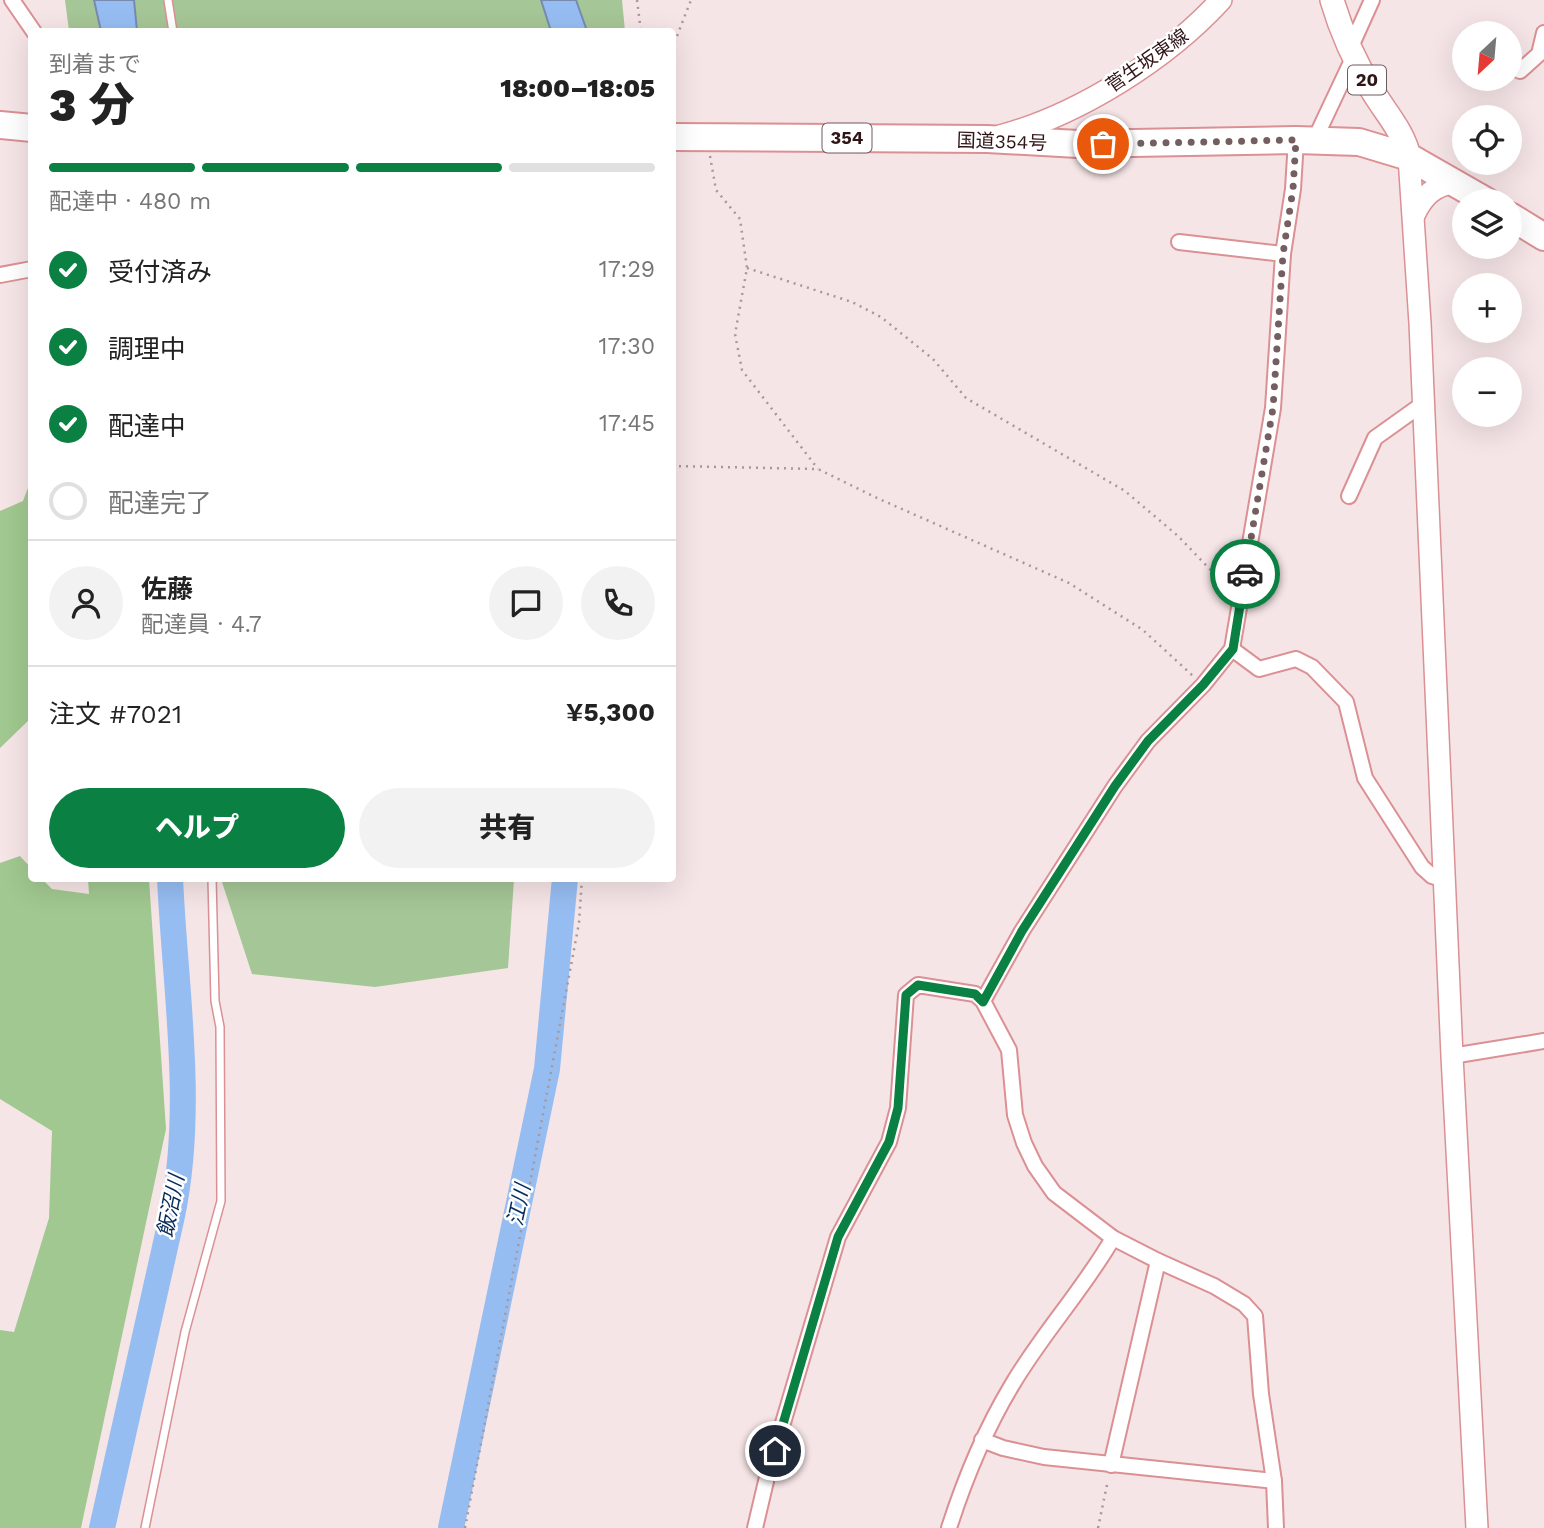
<!DOCTYPE html>
<html lang="ja">
<head>
<meta charset="utf-8">
<style>
  body { margin:0; font-family:"Work Sans","Noto Sans JP",sans-serif; background:#f2f2f2; color:#222; height:100vh; display:flex; flex-direction:column; font-size:26px; white-space:nowrap }
  * { box-sizing:border-box; margin:0 }
  p { font-size:23px; color:#767676 }
  .icon { flex:none; width:38px; height:38px; fill:none; stroke:currentColor; stroke-width:2; stroke-linecap:round; stroke-linejoin:round }
  .map { position:relative; flex:1; overflow:hidden }
  .panel { position:absolute; left:28px; top:28px; width:648px; height:854px; display:flex; flex-direction:column; background:#fff; border-radius:7px; box-shadow:0 7px 28px #0002 }
  .panel>* { flex:none }
  .needle { width:46px; rotate:206deg }
  .controls { position:absolute; left:1452px; top:21px; display:grid; gap:14px }
  .controls a { display:grid; place-items:center; width:70px; height:70px; border-radius:50%; background:#fff; box-shadow:0 7px 28px #0002; font-size:35px }
  .pin { position:absolute; display:grid; place-items:center; width:60px; height:60px; color:#fff; margin:-30px; border:4px solid #fff; border-radius:50%; box-shadow:0 2px 7px #0007 }
  .courier { position:absolute; display:grid; place-items:center; width:70px; height:70px; margin:-35px; border:5px solid #0b8043; border-radius:50%; background:#fff; color:#222; box-shadow:0 2px 9px #0007 }
  .head em { font-style:normal; font-weight:800 }
  .head div { display:flex; flex-direction:column-reverse }
  .head { display:flex; align-items:center; justify-content:space-between; height:119px; padding:0 21px }
  h1 { font-size:46px; font-weight:800; line-height:52px }
  .bar { display:grid; grid-template-columns:repeat(4,1fr); gap:10px 7px; align-content:center; height:84px; padding:0 21px }
  .bar i { height:9px; border-radius:5px; background:#e0e0e0 }
  .bar .active { background:#0b8043 }
  .bar p { grid-column:span 4 }
  .line { display:flex; align-items:center; gap:18px; padding:0 21px; border-top:2px solid #e0e0e0 }
  .line div { flex:1 }
  .round { display:grid; place-items:center; flex:none; width:74px; height:74px; border-radius:37px; background:#f2f2f2 }
  ol { padding:0 21px; list-style:none }
  li { display:flex; align-items:center; gap:21px; height:77px }
  li p { margin-inline-start:auto }
  li .icon { padding:7px; border-radius:50%; background:#0b8043; color:#fff; stroke-width:4 }
  li:last-child { color:#767676 }
  li i { width:38px; height:38px; border:4px solid #e0e0e0; border-radius:50% }
  .primary-button { display:flex; gap:14px; margin-top:auto; padding:14px 21px }
  .primary-button a { flex:1; height:80px; border-radius:42px; background:#0b8043; color:#fff; font-size:28px; font-weight:800; line-height:80px; text-align:center }
  .primary-button a+a { background:#f2f2f2; color:#222 }
  .map>svg:first-child { display:block }
</style>
</head>
<body>
<div class="map">
<svg width="1544" height="1528" viewBox="0 0 1544 1528">
  <rect width="100%" height="100%" fill="#f6e5e6"/>
  <g fill="#a5c696">
    <polygon points="65,0 622,0 625,31 69,31"/>
    <polygon points="221,879 514,879 508,968 375,987 252,974"/>
  </g>
  <g fill="#a1c890">
    <polygon points="31,480 31,718 0,748 0,511 23,501"/>
    <polygon points="20,856 31,868 32,878 42,879 52,889 89,894 88,879 149,879 166,1129 81,1528 0,1528 0,1330 14,1332 49,1218 52,1131 0,1099 0,863"/>
  </g>
  <g fill="#96bdf2" stroke="#778bb0" stroke-width="2">
    <polygon points="94,0 134,0 137,31 101,31"/>
    <polygon points="541,0 576,0 587,31 551,31"/>
  </g>
  <g fill="none" stroke-linecap="round" stroke-linejoin="round">
    <g stroke="#96bdf2" stroke-width="26">
      <path d="M102 1528 172 1216C195 1106 175 990 170 878"/>
      <polyline points="451,1528 547,1069 565,878"/>
    </g>
    <g stroke="#db9094" stroke-width="10">
      <g id="lane">
        <polyline points="168,0 173,32"/>
        <polyline points="145,1528 185,1332 221,1201 220,1027 215,1001 212,878"/>
      </g>
    </g>
    <g stroke="#db9094" stroke-width="18">
      <g id="street">
        <polyline points="12,0 34,32"/>
        <polyline points="1350,49 1372,0"/>
        <polyline points="1520,71 1539,54 1544,33"/>
        <polyline points="1314,141 1354,56"/>
        <polyline points="1179,242 1283,254"/>
        <polyline points="0,275 32,269"/>
        <polyline points="1349,496 1375,438 1424,403"/>
        <polyline points="1232,649 1259,669 1296,659 1312,667 1346,702 1365,778 1422,867 1432,876 1445,880"/>
        <polyline points="983,1001 1022,931 1115,786 1148,741 1203,685 1232,649 1273,408 1283,254 1293,189 1296,140"/>
        <polyline points="1452,1056 1544,1041"/>
        <polyline points="982,1440 1003,1448 1044,1457 1274,1481"/>
        <polyline points="1111,1465 1158,1261"/>
        <polyline points="755,1528 767,1477 838,1237 889,1142 898,1108 906,995 918,985 975,994 983,1001 1009,1050 1015,1115 1024,1143 1035,1166 1054,1193 1113,1238 1158,1261 1214,1286 1244,1304 1255,1316 1261,1394 1274,1481 1276,1528"/>
        <path d="M949 1528C965 1478 985 1430 1012 1385 1042 1334 1083 1290 1113 1238"/>
      </g>
    </g>
    <g stroke="#db9094" stroke-width="24">
      <g id="secondary">
        <path d="M1000 136C1078 115 1166 60 1221 0"/>
        <polyline points="1409,157 1420,323 1452,1056 1477,1528"/>
        <path d="M1414 215C1423 196 1434 185 1456 182"/>
      </g>
    </g>
    <g stroke="#db9094" stroke-width="26">
      <path id="primary" d="M1332 0C1341 31 1355 62 1372 90 1385 112 1404 132 1409 157"/>
    </g>
    <g stroke="#db9094" stroke-width="30">
      <g id="highway">
        <polyline points="0,125 32,128"/>
        <polyline points="672,137 987,139 1078,144 1296,140 1359,142 1409,157 1486,201"/>
        <polyline points="1510,216 1544,237"/>
      </g>
    </g>
    <g stroke="#aa9597" stroke-width="2.5" stroke-dasharray="2 5" stroke-linecap="butt">
      <polyline points="637,0 641,32"/>
      <polyline points="672,49 691,0"/>
      <polyline points="710,156 716,190 740,219 747,268 735,334 742,370 818,469"/>
      <polyline points="747,268 852,302 881,317 933,359 966,398 1125,491 1178,536 1228,588"/>
      <polyline points="672,466 818,469 877,498 1069,583 1143,630 1193,676"/>
      <polyline points="465,1528 579,923 582,878"/>
      <polyline points="1098,1528 1108,1480"/>
    </g>
    <use href="#lane" stroke="#fff" stroke-width="7"/>
    <use href="#street" stroke="#fff" stroke-width="14"/>
    <use href="#secondary" stroke="#fff" stroke-width="21"/>
    <use href="#primary" stroke="#fff" stroke-width="23"/>
    <use href="#highway" stroke="#fff" stroke-width="26"/>
  </g>
  <g fill="none" stroke-linecap="round" stroke-linejoin="round">
    <polyline stroke="#755e5f" stroke-width="7" stroke-dasharray="0 12.6" points="1103,144 1296,140 1293,189 1283,254 1273,408 1245,574"/>
    <polyline stroke="#0b8043" stroke-width="9" points="775,1451 838,1237 889,1142 898,1108 906,995 918,985 975,994 983,1002 1022,931 1115,786 1148,741 1203,685 1233,649 1245,574"/>
  </g>
  <g text-anchor="middle" stroke-width="5" stroke-linejoin="round" paint-order="stroke">
    <g fill="#fff" stroke="#6e5b5d" stroke-width="2">
      <rect x="1348" y="65.5" width="38" height="29" rx="5"/>
      <rect x="822.5" y="123.5" width="49" height="29" rx="5"/>
    </g>
    <g font-size="18" font-weight="bold" fill="#301517">
      <text x="1367" y="86">20</text>
      <text x="847" y="144">354</text>
    </g>
    <g font-size="19" fill="#301517" stroke="#fff">
      <text transform="translate(1147 60) rotate(-35)" y="7">菅生坂東線</text>
      <text transform="translate(1002 141) rotate(2)" y="7">国道354号</text>
    </g>
    <g font-size="21" font-style="italic" fill="#062c5b" stroke="#fff">
      <text transform="translate(519 1205) rotate(-78)" y="7">江川</text>
      <text transform="translate(171 1206) rotate(-79)" y="7">飯沼川</text>
    </g>
  </g>
</svg>
<div class="controls">
<a><svg class="needle" viewBox="-14 -14 28 28"><path d="M0-13l5 13h-10z" fill="#e53935"/><path d="M0 13l5-13h-10z" fill="#767676"/></svg></a>
<a><svg class="icon" aria-label="locate" viewBox="0 0 24 24"><circle cx="12" cy="12" r="6"/><path d="M12 2v4M12 18v4M2 12h4M18 12h4"/></svg></a>
<a><svg class="icon" aria-label="layers" viewBox="0 0 24 24"><path d="M12 4l9 5-9 5-9-5zM3 14l9 5 9-5"/></svg></a>
<a>+</a>
<a>−</a>
</div>
<div class="pin" style="left:1103px;top:144px;background:#ea580c"><svg class="icon" aria-label="bag" viewBox="0 0 24 24"><path d="M5 8h14l-1 12H6zM9 8a3 3 0 0 1 6 0"/></svg></div>
<div class="pin" style="left:775px;top:1451px;background:#1f2937"><svg class="icon" aria-label="home" viewBox="0 0 24 24"><path d="M3 11l9-7 9 7M6 9v11h12V9"/></svg></div>
<div class="courier" style="left:1245px;top:574px"><svg class="icon" aria-label="car" viewBox="0 0 24 24"><path d="M5 17H2v-5l4-1 3-4h7l3 4 3 1v5h-3M9 17h6M6 11h13"/><circle cx="7" cy="17" r="2"/><circle cx="17" cy="17" r="2"/></svg></div>
<section class="panel">
<div class="head"><div><h1>3 分</h1><p>到着まで</p></div><em>18:00–18:05</em></div>
<div class="bar"><i class="active"></i><i class="active"></i><i class="active"></i><i></i><p>配達中 · 480 m</p></div>
<ol>
<li><svg class="icon" aria-label="check" viewBox="0 0 24 24"><path d="M5 12l5 5 9-10"/></svg>受付済み<p>17:29</p></li>
<li><svg class="icon" aria-label="check" viewBox="0 0 24 24"><path d="M5 12l5 5 9-10"/></svg>調理中<p>17:30</p></li>
<li><svg class="icon" aria-label="check" viewBox="0 0 24 24"><path d="M5 12l5 5 9-10"/></svg>配達中<p>17:45</p></li>
<li><i></i>配達完了</li>
</ol>
<div class="line" style="height:126px"><a class="round"><svg class="icon" aria-label="person" viewBox="0 0 24 24"><circle cx="12" cy="8" r="4"/><path d="M4 21q1-7 8-7t8 7"/></svg></a><div><b>佐藤</b><p>配達員 · 4.7</p></div><a class="round"><svg class="icon" aria-label="chat" viewBox="0 0 24 24"><path d="M4 5h16v11H9l-5 4z"/></svg></a><a class="round"><svg class="icon" aria-label="phone" viewBox="0 0 24 24"><path d="M5 4h4l2 5-3 2q2 4 5 5l2-3 5 2v4C11 20 4 13 5 4z"/></svg></a></div>
<div class="line" style="height:91px"><div>注文 #7021</div><b>¥5,300</b></div>
<div class="primary-button"><a>ヘルプ</a><a>共有</a></div>
</section>
</div>
</body>
</html>
